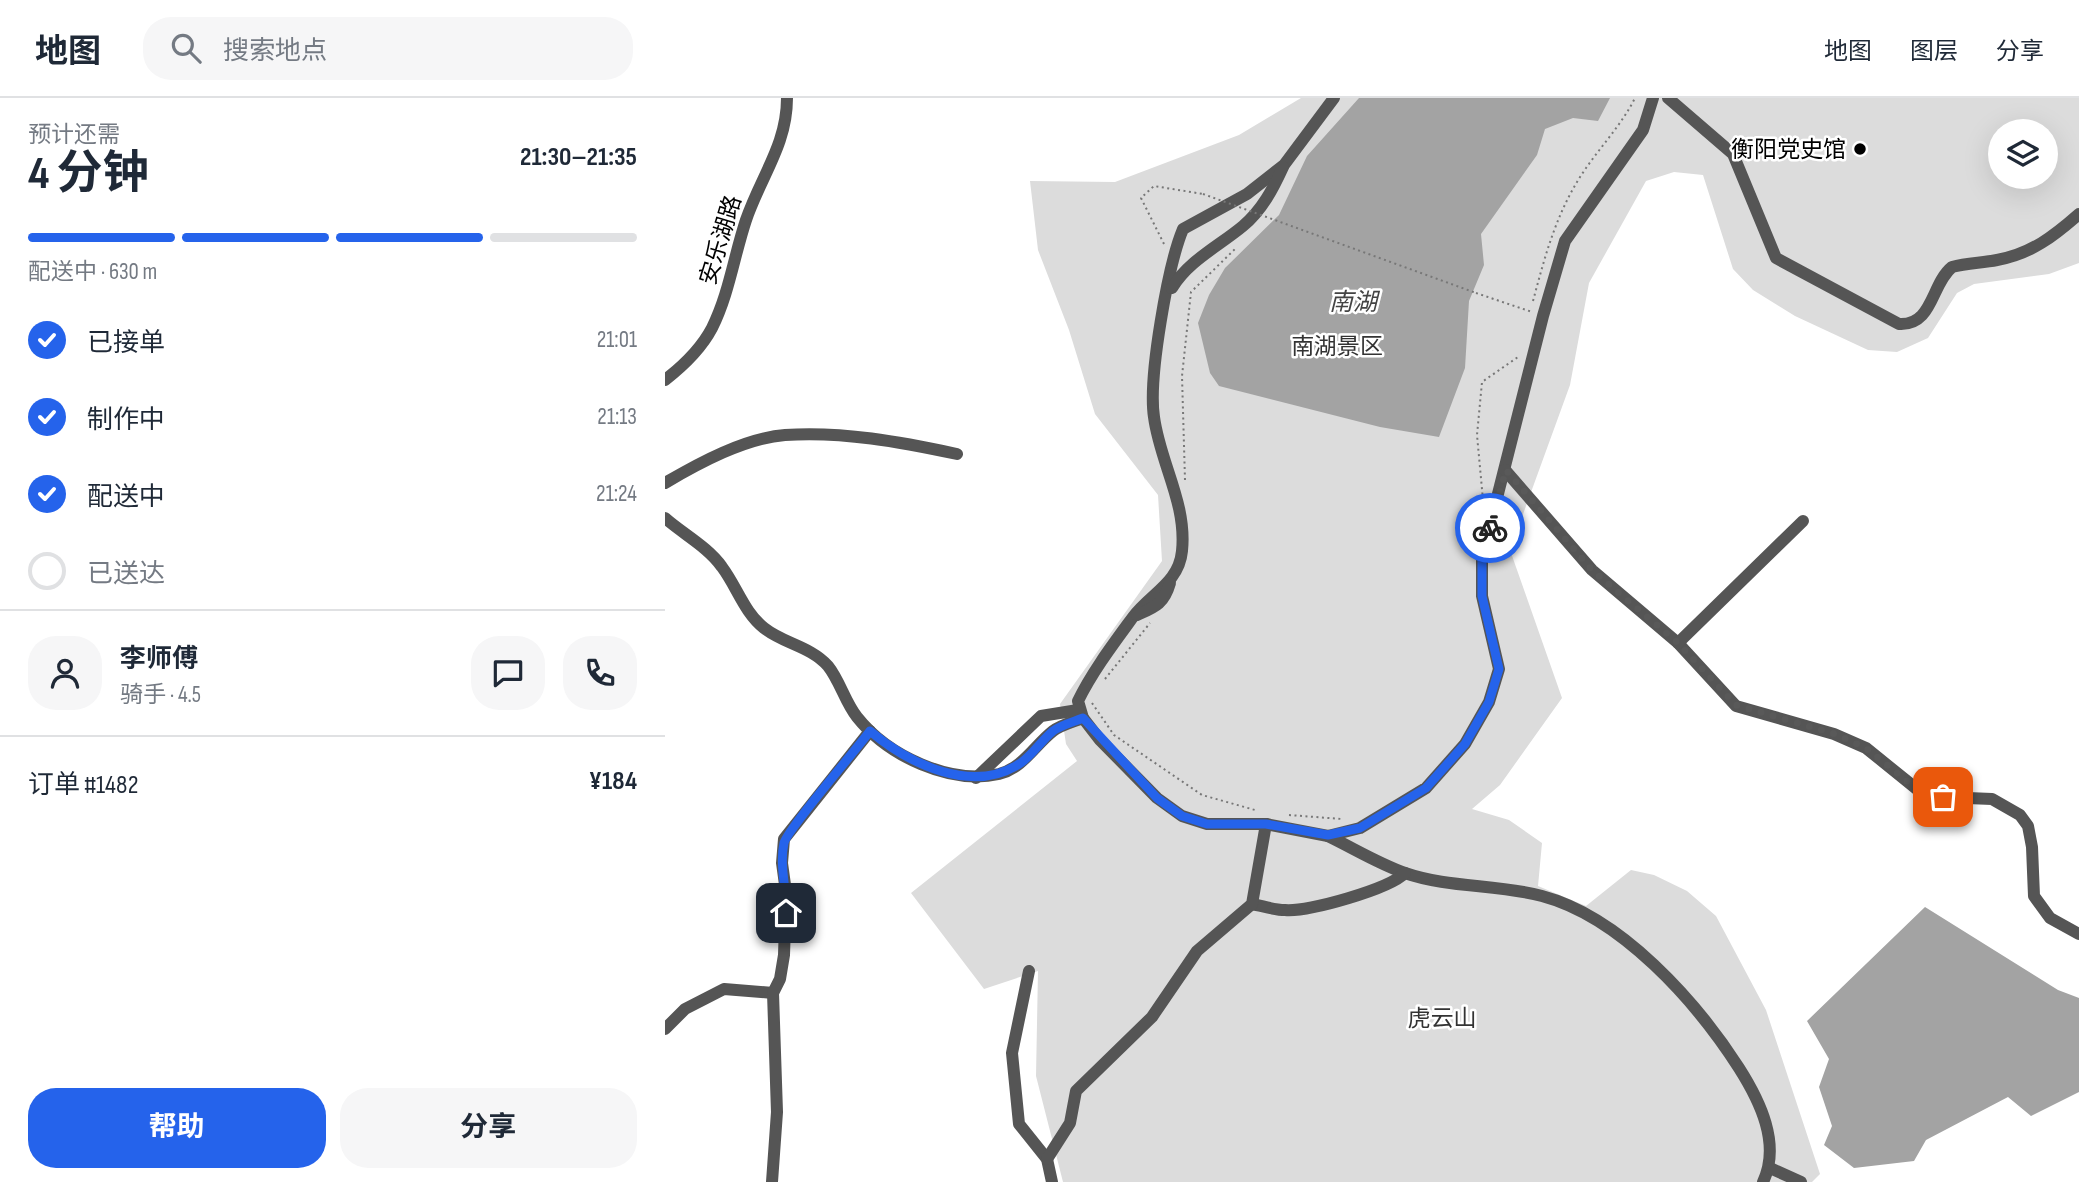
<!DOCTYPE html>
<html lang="zh">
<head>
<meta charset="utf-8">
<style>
  body { margin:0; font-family:"Sofia Sans Condensed","Noto Sans SC",sans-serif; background:#f6f6f7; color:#1f2937; height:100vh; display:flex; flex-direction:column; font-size:26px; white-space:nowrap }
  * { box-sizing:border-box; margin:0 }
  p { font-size:23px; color:#747a83 }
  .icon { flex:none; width:38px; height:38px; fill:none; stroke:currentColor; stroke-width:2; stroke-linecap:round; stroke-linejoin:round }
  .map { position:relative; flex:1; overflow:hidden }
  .side { display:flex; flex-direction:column; background:#fff; width:665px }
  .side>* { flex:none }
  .fabs { position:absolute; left:1323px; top:21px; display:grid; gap:14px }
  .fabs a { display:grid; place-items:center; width:70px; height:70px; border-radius:50%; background:#fff; box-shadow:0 7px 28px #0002; font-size:35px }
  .pin { position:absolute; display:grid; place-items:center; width:60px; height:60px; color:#fff; margin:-30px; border-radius:14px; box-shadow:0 4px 10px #0006 }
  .courier { position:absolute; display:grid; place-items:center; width:70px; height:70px; margin:-35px; border:5px solid #2563eb; border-radius:50%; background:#fff; color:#222; box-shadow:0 2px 9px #0007 }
  .headline em { font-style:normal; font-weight:700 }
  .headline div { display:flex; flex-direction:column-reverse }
  .headline { display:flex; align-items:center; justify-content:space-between; height:119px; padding:0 28px }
  h1 { font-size:46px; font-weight:700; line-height:52px }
  .bar { display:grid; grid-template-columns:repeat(4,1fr); gap:10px 7px; align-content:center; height:84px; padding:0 28px }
  .bar i { height:9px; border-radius:5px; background:#e0e1e3 }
  .bar .selected { background:#2563eb }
  .bar p { grid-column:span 4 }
  .line { display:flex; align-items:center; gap:18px; padding:0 28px; border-top:2px solid #e0e1e3 }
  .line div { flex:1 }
  .round { display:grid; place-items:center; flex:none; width:74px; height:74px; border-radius:28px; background:#f6f6f7 }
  ol { padding:0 28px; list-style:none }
  li { display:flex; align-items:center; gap:21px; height:77px }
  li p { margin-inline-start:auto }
  li .icon { padding:7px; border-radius:50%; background:#2563eb; color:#fff; stroke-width:4 }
  li:last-child { color:#747a83 }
  li i { width:38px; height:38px; border:4px solid #e0e1e3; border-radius:50% }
  .action { display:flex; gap:14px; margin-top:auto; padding:14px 28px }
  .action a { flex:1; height:80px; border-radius:28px; background:#2563eb; color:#fff; font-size:28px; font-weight:700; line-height:80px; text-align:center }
  .action a+a { background:#f6f6f7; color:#1f2937 }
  header { display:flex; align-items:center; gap:42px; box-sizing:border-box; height:98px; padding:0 35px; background:#fff; border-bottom:2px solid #e0e1e3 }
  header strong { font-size:33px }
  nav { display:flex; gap:38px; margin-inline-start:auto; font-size:24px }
  .search { width:490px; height:63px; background:#f6f6f7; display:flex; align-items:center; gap:18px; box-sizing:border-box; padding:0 24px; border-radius:28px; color:#747a83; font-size:26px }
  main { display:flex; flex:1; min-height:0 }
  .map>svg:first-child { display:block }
</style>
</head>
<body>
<header>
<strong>地图</strong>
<div class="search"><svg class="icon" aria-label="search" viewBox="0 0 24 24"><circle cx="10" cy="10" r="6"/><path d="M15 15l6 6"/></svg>搜索地点</div>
<nav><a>地图</a><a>图层</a><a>分享</a></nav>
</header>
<main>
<section class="side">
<div class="headline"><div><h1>4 分钟</h1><p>预计还需</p></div><em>21:30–21:35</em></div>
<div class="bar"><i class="selected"></i><i class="selected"></i><i class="selected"></i><i></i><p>配送中 · 630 m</p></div>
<ol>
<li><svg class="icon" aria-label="check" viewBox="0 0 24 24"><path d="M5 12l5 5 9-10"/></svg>已接单<p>21:01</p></li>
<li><svg class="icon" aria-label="check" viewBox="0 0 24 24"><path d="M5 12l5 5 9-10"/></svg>制作中<p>21:13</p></li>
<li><svg class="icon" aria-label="check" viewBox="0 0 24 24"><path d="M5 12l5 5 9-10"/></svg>配送中<p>21:24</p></li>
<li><i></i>已送达</li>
</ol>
<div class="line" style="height:126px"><a class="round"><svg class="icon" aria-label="person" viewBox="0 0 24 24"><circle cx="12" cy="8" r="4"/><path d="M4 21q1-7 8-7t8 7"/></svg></a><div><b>李师傅</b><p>骑手 · 4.5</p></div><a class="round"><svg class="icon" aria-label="chat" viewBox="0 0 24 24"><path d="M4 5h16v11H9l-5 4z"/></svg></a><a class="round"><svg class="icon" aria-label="phone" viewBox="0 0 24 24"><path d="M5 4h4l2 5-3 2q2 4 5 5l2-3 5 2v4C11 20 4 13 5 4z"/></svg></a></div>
<div class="line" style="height:91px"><div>订单 #1482</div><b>¥184</b></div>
<div class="action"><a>帮助</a><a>分享</a></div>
</section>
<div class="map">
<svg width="1414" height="1084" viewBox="0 0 1414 1084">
  <rect width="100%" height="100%" fill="#fff"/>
  <path fill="#dcdcdc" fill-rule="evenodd" d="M636 0H1414V165L1384 176 1309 186 1292 195 1263 240 1232 254 1203 252 1130 218 1088 192 1068 171 1038 77 1009 74 981 83 924 185 905 287 845 452 897 600 835 687 807 711 844 722 877 745 873 788 921 808 966 772 989 777 1022 793 1051 818 1101 912 1155 1076 1147 1084H398L371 978 373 873 319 891 246 795 412 663 401 646 395 606 497 463 493 397 430 316 404 232 373 152 365 83 450 84 574 37ZM1335 33H1381V79H1335Z"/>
  <g fill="#a3a3a3">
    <polygon points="694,0 945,0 933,23 908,20 880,31 872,57 816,136 819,167 804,203 800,270 774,339 715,329 554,288 545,275 533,225 544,197 560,170 614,117 642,58"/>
    <polygon points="1260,809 1393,892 1414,900 1414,994 1366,1018 1343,999 1261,1042 1249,1063 1189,1070 1159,1047 1167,1028 1154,989 1164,961 1142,923"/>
  </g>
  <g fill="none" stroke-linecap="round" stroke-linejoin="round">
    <g stroke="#777" stroke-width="2" stroke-dasharray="2 3.5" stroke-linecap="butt">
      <polyline points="499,146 476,100 489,88 538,96"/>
      <polyline points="811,195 867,214"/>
      <path d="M868 203C880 158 891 116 917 76 934 50 956 28 970 0"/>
      <polyline points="520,382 517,278 526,194 570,151"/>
      <polyline points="818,402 812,337 817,284 853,259"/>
      <polyline points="440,581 485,525"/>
      <polyline points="427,605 449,637 537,697 590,712"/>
      <polyline points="624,717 677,721"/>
    </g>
    <g stroke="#555" stroke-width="12">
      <path d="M669 0 619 67 582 96 518 131C503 167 483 280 489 319 495 365 522 405 517 453 514 485 485 496 468 519 449 545 427 574 413 603L418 620 435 642 492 700 517 718 542 726H601L663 738 695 730 761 690 800 646 824 604 834 571 817 498V459L878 218 900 143 978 32 988 0"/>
      <path d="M1003 0 1068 56 1111 160 1234 226C1268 228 1266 186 1287 169 1302 165 1317 165 1332 162 1366 156 1389 138 1414 116"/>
      <path d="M507 190C523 163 554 148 578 128 597 112 608 91 618 69"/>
      <path d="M0 282C18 268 36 251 47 230 64 196 69 158 81 122 96 78 122 47 122 0"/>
      <polyline points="840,372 927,472 1013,545 1071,608 1169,636 1201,650 1253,692 1278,699 1327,701 1355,717 1363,728 1367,749 1369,798 1385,820 1414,836"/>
      <path d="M0 385C34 365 80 340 120 337 177 333 236 344 292 356"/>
      <path d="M0 420C18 436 43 449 57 469 72 489 79 514 99 530 119 546 145 548 163 568 175 583 180 604 192 619 223 658 285 687 334 676 358 670 370 647 388 633 396 627 408 624 418 620"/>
      <path d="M472 517C490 509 499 506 505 485"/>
      <polyline points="1013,545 1138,423"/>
      <polyline points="311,680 376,618 413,612"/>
      <path d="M663 738C688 750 714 766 740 775 783 790 833 786 877 798 956 819 1031 903 1074 970 1095 1003 1116 1046 1098 1084"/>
      <path d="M587 806C598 808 609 812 620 812 644 814 724 791 740 775"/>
      <polyline points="364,873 347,955 354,1026 382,1061 387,1084"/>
      <polyline points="0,931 20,911 59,891 108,895"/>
      <polyline points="382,1061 405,1025 411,993 487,919 532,853 587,806 601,726"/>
      <polyline points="1105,1070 1136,1084"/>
      <polyline points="107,1084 112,1014 108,895 115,881 119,857 121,794 117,765 119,741 205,633"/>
    </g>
    <polyline stroke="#777" stroke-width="2" stroke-dasharray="2 3.5" stroke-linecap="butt" points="538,96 811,195"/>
  </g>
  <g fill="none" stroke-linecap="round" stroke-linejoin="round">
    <polyline stroke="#595959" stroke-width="7" stroke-dasharray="0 12.6" points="825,430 841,372 927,472 1013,545 1071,607 1170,636 1201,650 1253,692 1278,699"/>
    <path stroke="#2563eb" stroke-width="9" d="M121 815C122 791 114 768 119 745 122 732 191 652 205 633 244 666 309 698 357 664 369 655 377 642 388 633 396 627 408 624 418 620L492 700 517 718 542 726H601L663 737 695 730 761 690 800 646 824 604 834 571 817 498V459L825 430"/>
  </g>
  <circle fill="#000" stroke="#fff" stroke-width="2.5" cx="1195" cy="51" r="7"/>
  <g text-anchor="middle" stroke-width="5" stroke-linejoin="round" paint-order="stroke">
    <g font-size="23" fill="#000" stroke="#fff" text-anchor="end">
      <text x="1181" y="59">衡阳党史馆</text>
    </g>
    <g font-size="23" fill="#000" stroke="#fff">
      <text transform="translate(55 142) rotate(-73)" y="8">安乐湖路</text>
    </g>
    <g font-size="23" fill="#333" stroke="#fff">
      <text x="672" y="256">南湖景区</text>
      <text x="777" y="928">虎云山</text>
    </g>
    <g font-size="24" font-style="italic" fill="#444" stroke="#fff">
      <text x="688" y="212">南湖</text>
    </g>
  </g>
</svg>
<div class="fabs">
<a><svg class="icon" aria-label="layers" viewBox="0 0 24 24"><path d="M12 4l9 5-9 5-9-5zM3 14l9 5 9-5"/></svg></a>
</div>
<div class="pin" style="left:1278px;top:699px;background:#ea580c"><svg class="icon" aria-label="bag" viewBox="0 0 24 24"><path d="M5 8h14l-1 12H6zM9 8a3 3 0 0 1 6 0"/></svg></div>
<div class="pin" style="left:121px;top:815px;background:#1f2937"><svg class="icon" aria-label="home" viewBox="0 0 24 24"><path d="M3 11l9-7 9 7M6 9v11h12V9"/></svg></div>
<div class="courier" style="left:825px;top:430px"><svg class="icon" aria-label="bike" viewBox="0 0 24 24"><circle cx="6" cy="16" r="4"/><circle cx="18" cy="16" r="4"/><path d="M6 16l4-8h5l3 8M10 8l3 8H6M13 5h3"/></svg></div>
</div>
</main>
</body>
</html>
